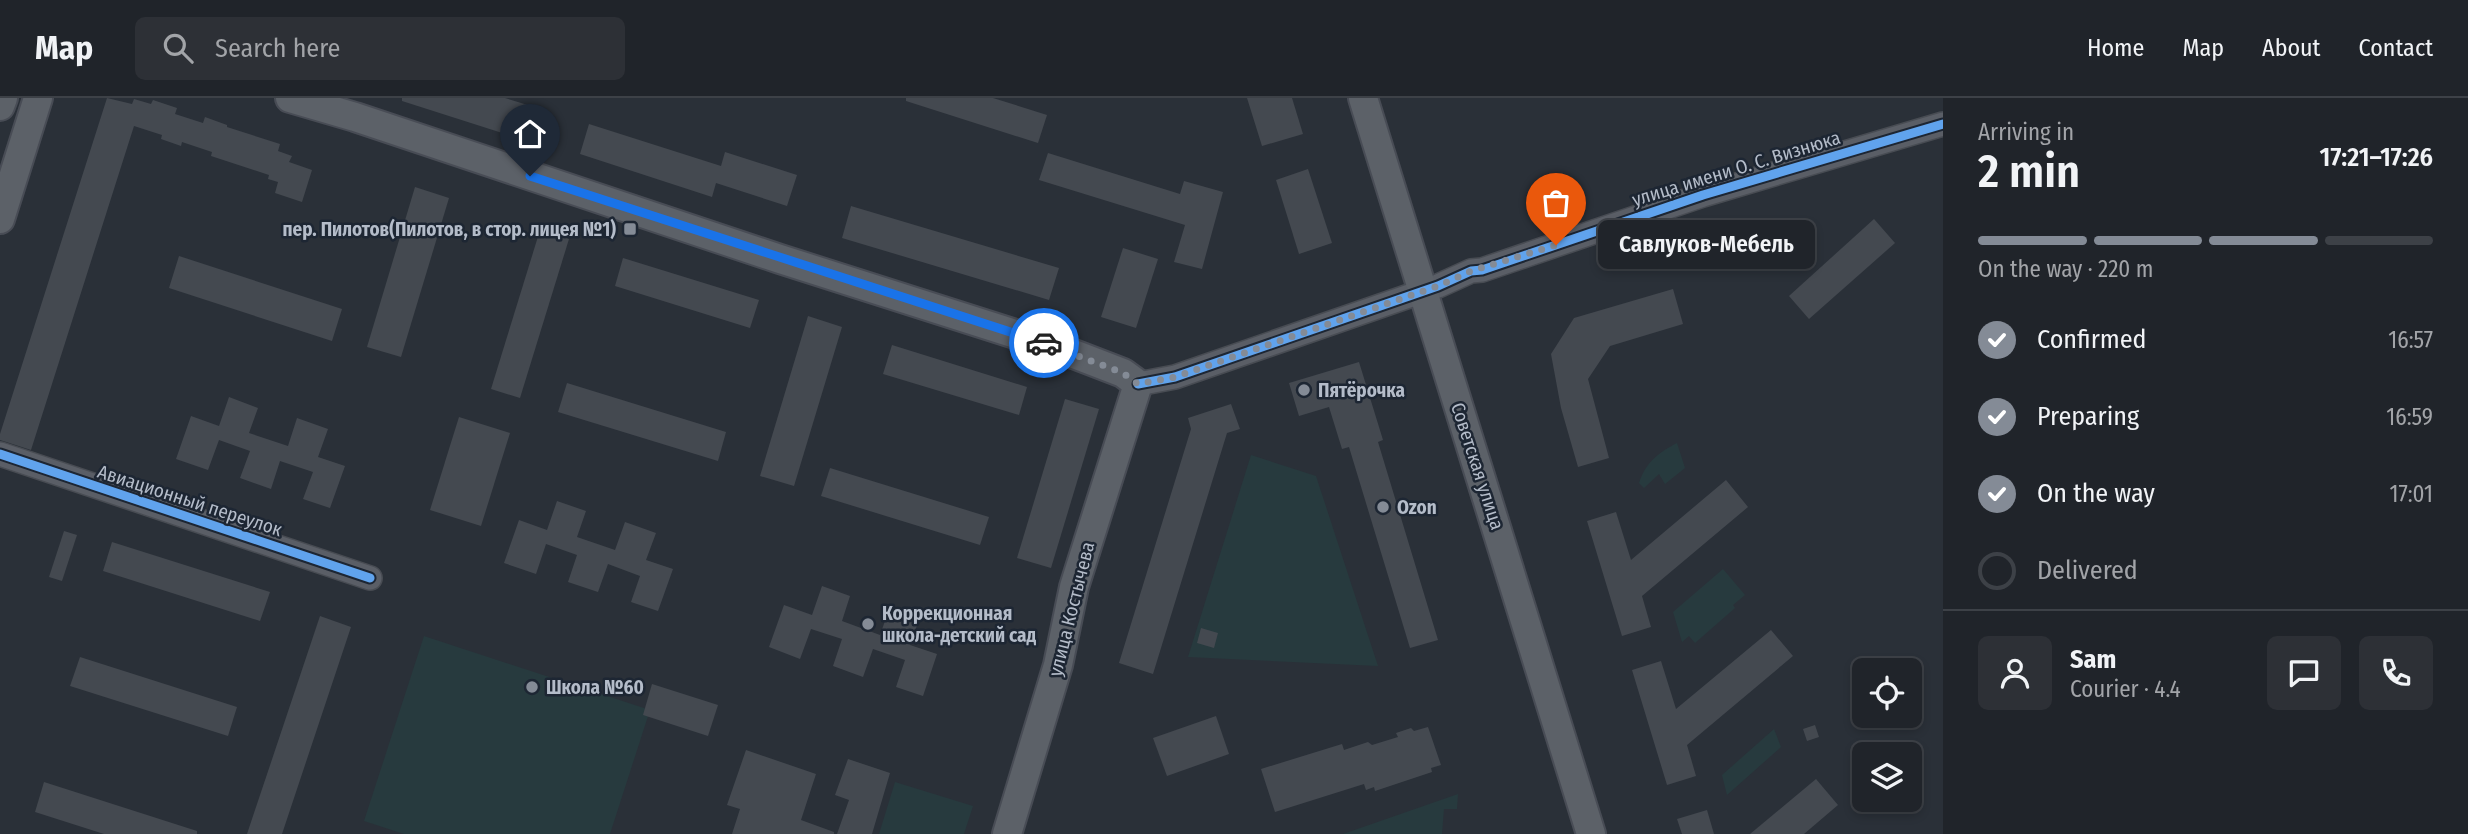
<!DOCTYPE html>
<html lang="en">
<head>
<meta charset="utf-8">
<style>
  body { margin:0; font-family:"Fira Sans Condensed",sans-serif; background:#2d3036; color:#f1f3f6; height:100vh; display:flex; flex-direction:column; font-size:26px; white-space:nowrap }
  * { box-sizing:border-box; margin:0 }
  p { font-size:23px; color:#a2a4a8 }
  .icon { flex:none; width:38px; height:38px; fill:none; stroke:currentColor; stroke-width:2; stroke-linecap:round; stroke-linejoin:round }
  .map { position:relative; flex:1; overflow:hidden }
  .side { display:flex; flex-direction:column; background:#20242a; width:525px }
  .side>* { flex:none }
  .controls { position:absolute; left:1852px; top:560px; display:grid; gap:14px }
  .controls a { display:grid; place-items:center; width:70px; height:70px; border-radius:10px; background:#20242a; box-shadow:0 4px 10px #0003,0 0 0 2px #3d4147; font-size:35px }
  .pin { position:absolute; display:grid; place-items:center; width:60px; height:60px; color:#fff; margin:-72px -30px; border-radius:50% 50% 50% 0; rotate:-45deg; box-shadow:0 0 7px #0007 }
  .pin .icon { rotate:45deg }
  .courier { position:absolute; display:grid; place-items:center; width:70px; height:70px; margin:-35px; border:5px solid #1a73e8; border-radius:50%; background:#fff; color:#222; box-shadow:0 2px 9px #0007 }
  .bubble { position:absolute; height:49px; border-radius:10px; background:#20242a; box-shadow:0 4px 10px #0003,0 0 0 2px #3d4147; font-size:23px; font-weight:600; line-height:49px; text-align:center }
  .headline em { font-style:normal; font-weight:600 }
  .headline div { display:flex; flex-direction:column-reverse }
  .headline { display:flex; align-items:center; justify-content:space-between; height:119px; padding:0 35px }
  h1 { font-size:46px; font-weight:600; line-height:52px }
  .bar { display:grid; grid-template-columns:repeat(4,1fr); gap:10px 7px; align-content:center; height:84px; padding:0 35px }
  .bar i { height:9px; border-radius:5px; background:#3d4147 }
  .bar .current { background:#848b96 }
  .bar p { grid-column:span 4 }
  .line { display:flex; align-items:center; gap:18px; padding:0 35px; border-top:2px solid #3d4147 }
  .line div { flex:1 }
  .round { display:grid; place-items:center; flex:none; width:74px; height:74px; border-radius:10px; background:#2d3036 }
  ol { padding:0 35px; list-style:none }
  li { display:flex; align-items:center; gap:21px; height:77px }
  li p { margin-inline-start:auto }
  li .icon { padding:7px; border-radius:50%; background:#848b96; color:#fff; stroke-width:4 }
  li:last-child { color:#a2a4a8 }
  li i { width:38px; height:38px; border:4px solid #3d4147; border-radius:50% }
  header { display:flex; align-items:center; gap:42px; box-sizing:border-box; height:98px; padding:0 35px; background:#20242a; border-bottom:2px solid #3d4147 }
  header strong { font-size:33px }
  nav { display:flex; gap:38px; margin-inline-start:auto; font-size:24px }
  .search { width:490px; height:63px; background:#2d3036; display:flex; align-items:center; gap:18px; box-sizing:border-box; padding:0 24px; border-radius:10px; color:#a2a4a8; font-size:26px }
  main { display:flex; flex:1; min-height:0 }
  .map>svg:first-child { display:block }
</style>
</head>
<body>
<header>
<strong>Map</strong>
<div class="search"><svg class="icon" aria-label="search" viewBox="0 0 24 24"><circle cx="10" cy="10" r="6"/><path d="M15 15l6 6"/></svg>Search here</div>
<nav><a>Home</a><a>Map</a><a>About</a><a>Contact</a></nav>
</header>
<main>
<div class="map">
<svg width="1943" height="736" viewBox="0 0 1943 736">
  <rect width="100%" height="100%" fill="#2a3038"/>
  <g fill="#273a3e">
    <path d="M1677 345 1685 370 1665 386 1659 376 1644 390 1639 385C1646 364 1658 355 1677 345Z"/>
    <polygon points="1251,357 1316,378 1378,568 1188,559"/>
    <polygon points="1723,471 1745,497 1733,507 1735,510 1695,545 1689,538 1682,544 1673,514"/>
    <polygon points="424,538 650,612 610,736 404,736 364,723"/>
    <polygon points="1774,631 1781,649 1727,697 1722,677"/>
    <polygon points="895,684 973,708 964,736 879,736"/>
    <polygon points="1458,696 1457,711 1444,711 1442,736 1343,736"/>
  </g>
  <g fill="#444950">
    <polygon points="107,0 132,6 134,1 151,6 153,2 177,10 175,16 203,25 205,19 227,27 227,29 280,46 278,53 292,58 289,64 312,72 302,104 275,95 278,84 268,81 269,77 211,58 212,54 182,44 181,48 161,41 162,37 134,28 31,352 0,342 0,336"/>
    <polygon points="402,0 505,0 531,8 521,41 402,3"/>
    <polygon points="906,0 993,0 1047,17 1038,45 906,3"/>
    <polygon points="1247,0 1292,0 1303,36 1262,48"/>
    <polygon points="589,26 721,68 725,54 797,77 787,108 716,85 712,99 580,56"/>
    <polygon points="1048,55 1180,96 1184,83 1223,94 1202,171 1174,164 1185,127 1039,82"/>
    <polygon points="1308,71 1332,145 1299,156 1276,82"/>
    <polygon points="415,89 449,100 401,259 367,249"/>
    <polygon points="851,108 1059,170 1049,202 842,140"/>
    <polygon points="1874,121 1895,145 1809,221 1789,198"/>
    <polygon points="540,132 569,141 520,300 491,291"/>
    <polygon points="1123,150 1158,161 1136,230 1101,219"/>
    <polygon points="179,158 342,211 332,243 169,190"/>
    <polygon points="623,160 759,202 750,230 615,188"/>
    <polygon points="1673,191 1683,226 1610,248 1588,281 1609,360 1578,369 1561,310 1551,256 1574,220"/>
    <polygon points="808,218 842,229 794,388 760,378"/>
    <polygon points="892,247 1027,289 1019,317 883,276"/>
    <polygon points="1359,264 1383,342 1378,344 1438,542 1410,550 1349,349 1342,351 1329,309 1299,318 1289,285"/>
    <polygon points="567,285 726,334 718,363 558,314"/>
    <polygon points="229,299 258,310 249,335 288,348 297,320 328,331 318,359 345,368 330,410 303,401 313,374 280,363 271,391 240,380 250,353 219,342 208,372 176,361 191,318 219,328"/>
    <polygon points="1065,301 1099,311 1051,470 1017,460"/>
    <polygon points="1231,306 1240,331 1227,335 1153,576 1119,565 1191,331 1188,320"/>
    <polygon points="459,319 510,335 481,428 430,412"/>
    <polygon points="830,370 989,419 980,447 821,398"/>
    <polygon points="1726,382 1748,409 1642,498 1651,529 1622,538 1587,423 1616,414 1631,462"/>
    <polygon points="557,403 586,413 577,439 615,452 625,424 656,435 646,462 673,471 658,513 631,504 640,478 608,466 598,494 568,484 577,457 546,446 536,476 504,465 519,422 547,432"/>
    <polygon points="64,433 77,437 62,483 49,479"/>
    <polygon points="112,444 270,494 260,523 103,473"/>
    <polygon points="822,488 850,498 842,523 880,537 890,509 920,519 910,547 937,556 923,598 896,589 905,562 873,551 863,579 833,568 842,541 811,531 800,561 769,549 784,507 812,517"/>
    <polygon points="320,518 351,529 282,736 247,736"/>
    <polygon points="1201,530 1218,535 1214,550 1197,545"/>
    <polygon points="1771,532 1793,558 1687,647 1696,678 1667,687 1632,572 1661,563 1676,611"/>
    <polygon points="80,559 237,609 228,638 70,588"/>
    <polygon points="652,586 718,607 708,638 643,617"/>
    <polygon points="1216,618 1229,656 1167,678 1153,640"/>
    <polygon points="1815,627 1819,639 1807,643 1803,631"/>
    <polygon points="1428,629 1441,667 1431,670 1432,674 1375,693 1374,689 1366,692 1364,686 1275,714 1261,671 1342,646 1344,652 1368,644 1372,647 1398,639 1396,635 1411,630 1414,633"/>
    <polygon points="746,652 816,676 801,722 834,734 834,736 732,736 740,711 727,707"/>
    <polygon points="848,661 890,675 872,736 837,736 849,702 835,697"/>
    <polygon points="1816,681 1838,707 1804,736 1750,736"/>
    <polygon points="44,684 197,733 197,736 104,736 35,714"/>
    <polygon points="1707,712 1714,736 1682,736 1677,721"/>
  </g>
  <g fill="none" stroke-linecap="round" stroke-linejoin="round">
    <g stroke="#484c53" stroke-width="26">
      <g id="minor">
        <polyline points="1138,286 1175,279 1438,188 1471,173 1482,172 1703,97 1943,26"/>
        <polyline points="0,356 370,480"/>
      </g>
    </g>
    <g stroke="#484c55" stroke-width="32">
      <g id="major">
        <polyline points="290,0 355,19 780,161 1053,248 1123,275 1138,286 1074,489 1058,567 1007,736"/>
        <polyline points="1363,0 1591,736"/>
        <polyline points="0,8 3,0"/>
        <polyline points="0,121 38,0"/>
      </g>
    </g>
    <use href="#minor" stroke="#5a5e66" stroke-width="23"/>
    <use href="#major" stroke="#5c6168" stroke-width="28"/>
    <g stroke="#1d2633" stroke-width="13">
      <g id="cycleway">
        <polyline points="1138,286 1175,279 1438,188 1471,173 1482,172 1703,97 1943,26"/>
        <polyline points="0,356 370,480"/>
      </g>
    </g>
    <use href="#cycleway" stroke="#60a3ed" stroke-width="9"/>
  </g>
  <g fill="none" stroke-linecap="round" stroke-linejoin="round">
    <polyline stroke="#848b96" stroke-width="7" stroke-dasharray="0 12.6" points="1044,245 1123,275 1138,286 1175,279 1438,188 1471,173 1556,147"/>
    <polyline stroke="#1a73e8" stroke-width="9" points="530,78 1044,245"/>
  </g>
  <g fill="#848b96" stroke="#1d2633" stroke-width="2.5">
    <rect x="623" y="124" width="14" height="14" rx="3.5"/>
    <circle cx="1304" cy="292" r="7"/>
    <circle cx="1383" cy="409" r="7"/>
    <circle cx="868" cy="526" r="7"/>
    <circle cx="532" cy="589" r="7"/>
  </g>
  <g text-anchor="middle" stroke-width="5" stroke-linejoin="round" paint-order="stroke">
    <g font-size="19" fill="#b4bcc9" stroke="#1d2633">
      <text transform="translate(1736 70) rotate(-17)" y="7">улица имени О. С. Визнюка</text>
      <text transform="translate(1478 368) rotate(72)" y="7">Советская улица</text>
      <text transform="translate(190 402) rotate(18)" y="7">Авиационный переулок</text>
      <text transform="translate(1071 511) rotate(-76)" y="7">улица Костычева</text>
    </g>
    <g font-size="19" font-weight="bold" fill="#b4bcc9" stroke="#1d2633" text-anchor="start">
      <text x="616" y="138" text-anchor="end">пер. Пилотов(Пилотов, в стор. лицея №1)</text>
      <text x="1318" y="299">Пятёрочка</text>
      <text x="1397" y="416">Ozon</text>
      <text x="882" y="522">Коррекционная<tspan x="882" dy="22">школа-детский сад</tspan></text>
      <text x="546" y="596">Школа №60</text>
    </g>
  </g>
</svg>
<div class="controls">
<a><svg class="icon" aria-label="locate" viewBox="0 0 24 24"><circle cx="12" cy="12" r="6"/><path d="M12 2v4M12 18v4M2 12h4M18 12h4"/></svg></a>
<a><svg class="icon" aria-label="layers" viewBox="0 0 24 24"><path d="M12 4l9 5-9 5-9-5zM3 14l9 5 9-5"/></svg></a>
</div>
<div class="pin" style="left:1556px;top:147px;background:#ea580c"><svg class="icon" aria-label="bag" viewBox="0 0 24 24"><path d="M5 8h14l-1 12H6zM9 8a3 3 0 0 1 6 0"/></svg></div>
<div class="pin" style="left:530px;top:78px;background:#1f2937"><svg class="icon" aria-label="home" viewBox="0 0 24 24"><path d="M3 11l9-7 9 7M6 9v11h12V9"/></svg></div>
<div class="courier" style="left:1044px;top:245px"><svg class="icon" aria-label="car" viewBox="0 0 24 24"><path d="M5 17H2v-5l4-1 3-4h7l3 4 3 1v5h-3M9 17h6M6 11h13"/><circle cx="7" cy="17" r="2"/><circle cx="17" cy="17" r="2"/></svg></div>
<div class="bubble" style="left:1598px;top:122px;width:217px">Савлуков-Мебель</div>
</div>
<section class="side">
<div class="headline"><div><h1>2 min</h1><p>Arriving in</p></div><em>17:21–17:26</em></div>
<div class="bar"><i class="current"></i><i class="current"></i><i class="current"></i><i></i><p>On the way · 220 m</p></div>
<ol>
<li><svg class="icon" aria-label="check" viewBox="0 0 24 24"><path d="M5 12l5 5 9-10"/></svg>Confirmed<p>16:57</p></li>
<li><svg class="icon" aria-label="check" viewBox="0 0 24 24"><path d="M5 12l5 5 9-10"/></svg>Preparing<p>16:59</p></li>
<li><svg class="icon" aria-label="check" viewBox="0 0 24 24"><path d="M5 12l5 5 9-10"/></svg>On the way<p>17:01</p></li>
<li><i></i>Delivered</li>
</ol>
<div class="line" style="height:126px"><a class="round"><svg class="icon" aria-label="person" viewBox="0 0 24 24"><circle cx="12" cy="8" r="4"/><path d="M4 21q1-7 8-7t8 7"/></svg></a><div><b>Sam</b><p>Courier · 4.4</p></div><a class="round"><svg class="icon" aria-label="chat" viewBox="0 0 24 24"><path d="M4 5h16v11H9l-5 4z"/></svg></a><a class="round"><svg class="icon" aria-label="phone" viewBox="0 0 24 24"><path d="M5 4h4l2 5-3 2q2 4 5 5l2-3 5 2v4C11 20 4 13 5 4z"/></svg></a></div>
</section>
</main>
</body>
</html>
